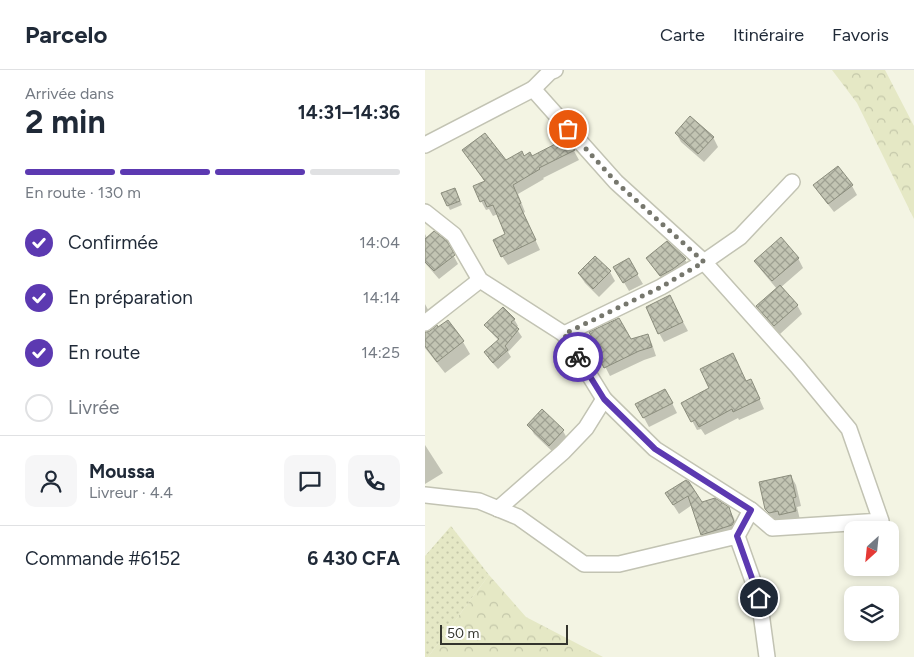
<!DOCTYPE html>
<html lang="fr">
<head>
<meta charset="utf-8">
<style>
  body { margin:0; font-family:Figtree,sans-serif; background:#f6f6f7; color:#1f2937; height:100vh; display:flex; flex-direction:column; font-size:19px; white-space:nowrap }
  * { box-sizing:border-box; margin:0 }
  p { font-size:16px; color:#747a83 }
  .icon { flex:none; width:28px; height:28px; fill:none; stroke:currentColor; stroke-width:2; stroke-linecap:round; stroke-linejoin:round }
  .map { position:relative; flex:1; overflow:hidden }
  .drawer { display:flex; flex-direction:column; background:#fff; width:425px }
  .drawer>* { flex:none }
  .needle { width:32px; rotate:207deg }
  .fabs { position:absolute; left:419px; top:451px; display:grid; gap:10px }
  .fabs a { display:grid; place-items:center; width:55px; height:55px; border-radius:10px; background:#fff; box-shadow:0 2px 8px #0003; font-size:25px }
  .scale { position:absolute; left:15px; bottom:12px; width:128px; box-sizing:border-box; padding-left:5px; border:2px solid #33342d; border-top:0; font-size:14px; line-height:18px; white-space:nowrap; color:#33342d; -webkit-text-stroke:4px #fff; paint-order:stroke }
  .pin { position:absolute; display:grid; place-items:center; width:42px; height:42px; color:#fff; margin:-21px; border:2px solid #fff; border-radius:50%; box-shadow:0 1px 5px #0007 }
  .courier { position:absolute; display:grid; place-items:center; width:50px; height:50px; margin:-25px; border:4px solid #5c39b1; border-radius:50%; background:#fff; color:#222; box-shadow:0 1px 6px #0007 }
  .summary em { font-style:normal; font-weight:700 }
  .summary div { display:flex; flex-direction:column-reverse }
  .summary { display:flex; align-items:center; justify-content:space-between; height:85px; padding:0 25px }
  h1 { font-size:32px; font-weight:700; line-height:38px }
  .bar { display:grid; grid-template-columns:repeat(4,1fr); gap:8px 5px; align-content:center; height:60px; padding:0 25px }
  .bar i { height:6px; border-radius:4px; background:#e0e1e3 }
  .bar .on { background:#5c39b1 }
  .bar p { grid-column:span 4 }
  .line { display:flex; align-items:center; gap:12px; padding:0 25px; border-top:1px solid #e0e1e3 }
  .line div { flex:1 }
  .round { display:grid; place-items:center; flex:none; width:52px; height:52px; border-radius:10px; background:#f6f6f7 }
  ol { padding:0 25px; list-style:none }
  li { display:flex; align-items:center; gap:15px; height:55px }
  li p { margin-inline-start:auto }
  li .icon { padding:5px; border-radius:50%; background:#5c39b1; color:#fff; stroke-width:4 }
  li:last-child { color:#747a83 }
  li i { width:28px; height:28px; border:2px solid #e0e1e3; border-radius:50% }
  header { display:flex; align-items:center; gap:30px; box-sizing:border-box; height:70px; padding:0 25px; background:#fff; border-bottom:1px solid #e0e1e3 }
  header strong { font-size:24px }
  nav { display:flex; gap:28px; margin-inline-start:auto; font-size:18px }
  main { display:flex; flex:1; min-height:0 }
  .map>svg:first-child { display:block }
</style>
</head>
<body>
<header>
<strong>Parcelo</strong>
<nav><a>Carte</a><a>Itinéraire</a><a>Favoris</a></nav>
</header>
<main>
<section class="drawer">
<div class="summary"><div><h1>2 min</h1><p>Arrivée dans</p></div><em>14:31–14:36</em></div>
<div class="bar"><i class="on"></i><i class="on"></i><i class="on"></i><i></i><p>En route · 130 m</p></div>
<ol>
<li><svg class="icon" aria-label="check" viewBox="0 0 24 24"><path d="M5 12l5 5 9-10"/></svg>Confirmée<p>14:04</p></li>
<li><svg class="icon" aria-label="check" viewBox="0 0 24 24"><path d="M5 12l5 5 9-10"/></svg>En préparation<p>14:14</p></li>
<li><svg class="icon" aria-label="check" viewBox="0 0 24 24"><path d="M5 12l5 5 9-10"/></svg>En route<p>14:25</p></li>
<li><i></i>Livrée</li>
</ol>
<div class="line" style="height:90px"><a class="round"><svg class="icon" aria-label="person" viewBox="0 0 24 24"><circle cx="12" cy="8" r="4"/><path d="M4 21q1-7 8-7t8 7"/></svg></a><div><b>Moussa</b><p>Livreur · 4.4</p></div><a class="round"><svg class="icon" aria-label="chat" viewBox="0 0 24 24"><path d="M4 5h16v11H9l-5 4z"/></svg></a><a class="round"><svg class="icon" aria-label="phone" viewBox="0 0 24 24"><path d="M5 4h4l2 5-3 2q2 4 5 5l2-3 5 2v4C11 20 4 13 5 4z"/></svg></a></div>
<div class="line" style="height:65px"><div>Commande #6152</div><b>6 430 CFA</b></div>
</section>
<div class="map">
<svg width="489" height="587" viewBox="0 0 489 587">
  <defs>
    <pattern id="grass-dots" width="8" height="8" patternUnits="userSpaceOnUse" patternTransform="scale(1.25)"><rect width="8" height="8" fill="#e5e8c5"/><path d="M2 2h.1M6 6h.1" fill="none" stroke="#c5c8aa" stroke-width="1.8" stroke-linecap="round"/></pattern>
    <pattern id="forest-crowns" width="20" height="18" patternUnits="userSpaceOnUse" patternTransform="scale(1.25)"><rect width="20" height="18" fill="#e5e8c5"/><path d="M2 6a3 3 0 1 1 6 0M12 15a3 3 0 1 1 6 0" fill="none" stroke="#c5c8aa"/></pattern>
    <pattern id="building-cross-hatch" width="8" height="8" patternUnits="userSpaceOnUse" patternTransform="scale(1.25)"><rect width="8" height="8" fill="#c2c4b3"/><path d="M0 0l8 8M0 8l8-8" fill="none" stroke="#9ea092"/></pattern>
  </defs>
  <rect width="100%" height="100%" fill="#f3f4e3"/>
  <polygon fill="url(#grass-dots)" points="26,456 64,505 3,587 0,587 0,486"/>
  <g fill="url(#forest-crowns)">
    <polygon points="407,0 460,0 489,56 489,149 432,33"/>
    <polygon points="64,505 101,547 178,587 3,587"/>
  </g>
  <g fill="#0003">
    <polygon points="251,63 288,67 293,77 279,92 256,72"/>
    <polygon points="140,70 149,81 154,90 118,108 119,109 93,124 100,142 98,143 115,180 83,195 77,186 82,165 73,144 68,146 64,139 61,140 56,131 60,112 44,89 80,92 99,87 106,88"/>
    <polygon points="427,116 432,125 409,142 395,124"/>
    <polygon points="32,123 37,135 25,140 23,136"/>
    <polygon points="0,164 2,168 21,172 33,194 14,209 0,193"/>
    <polygon points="242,173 260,190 266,198 242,215 228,197 222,188"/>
    <polygon points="373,188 378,198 355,218 372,235 377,244 355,264 338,245 332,236 352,219 336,200 331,191"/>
    <polygon points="203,189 218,214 204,221 190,197"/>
    <polygon points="185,202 190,211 174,227 160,213 154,204"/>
    <polygon points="0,234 9,251 0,259"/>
    <polygon points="249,235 263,261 239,272 234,263"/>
    <polygon points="89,249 93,256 91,258 97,267 83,282 86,287 73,299 64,289 61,283 74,271 65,261 61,255"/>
    <polygon points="22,251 38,272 45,284 20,303 0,278 0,263 13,259"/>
    <polygon points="222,265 227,274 231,286 219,290 185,306 171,279 205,271"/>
    <polygon points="321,312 330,319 339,339 314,350 313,348 280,365 276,359 272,360 258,334 286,319"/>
    <polygon points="245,329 252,343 224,357 212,335"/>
    <polygon points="104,355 138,361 143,370 130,384 109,364"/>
    <polygon points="0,375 18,403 0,414"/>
    <polygon points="366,406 371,415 376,436 372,437 375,450 350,452 346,449 341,439"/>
    <polygon points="261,411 277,434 303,438 309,448 313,462 282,474 277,464 267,435 254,444 247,433"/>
  </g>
  <g fill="url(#building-cross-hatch)" stroke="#8b8d7d">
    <polygon points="265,46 289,67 273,84 250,63"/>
    <polygon points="60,63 81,90 97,81 99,86 105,82 107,86 140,69 150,80 114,98 115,99 88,115 96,133 94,134 111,170 76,187 68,170 80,164 68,135 62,137 59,130 55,132 48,116 60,111 37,80"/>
    <polygon points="413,96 428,115 403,134 388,115"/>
    <polygon points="30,118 35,131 22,136 16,123"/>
    <polygon points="9,161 22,171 30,185 9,201 0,192 0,169"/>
    <polygon points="356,167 374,188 347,211 329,191"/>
    <polygon points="242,171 261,189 248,199 235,206 221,188"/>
    <polygon points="170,186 186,201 168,219 153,203"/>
    <polygon points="204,188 213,204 198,213 188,197"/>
    <polygon points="355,215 373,235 349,256 331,236"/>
    <polygon points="245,225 258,252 233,264 221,237"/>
    <polygon points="78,237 90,249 86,252 94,259 80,276 83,280 68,293 59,282 74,269 59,255"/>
    <polygon points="194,248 206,269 223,264 227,277 214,281 179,298 169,278 172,277 164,262"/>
    <polygon points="23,250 39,271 12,292 0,276 0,262 5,261 12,255 13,257"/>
    <polygon points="308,283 321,311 326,309 335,329 308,342 307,339 274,357 270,350 266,352 256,333 284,318 275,299"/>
    <polygon points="240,319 248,333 218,348 210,334"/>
    <polygon points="117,339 139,360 124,376 102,355"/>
    <polygon points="366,405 371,427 368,428 371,441 354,445 353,441 344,443 340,439 334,412"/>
    <polygon points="261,410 264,412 277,432 290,428 304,437 309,452 307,455 276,465 263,426 248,435 240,423"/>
  </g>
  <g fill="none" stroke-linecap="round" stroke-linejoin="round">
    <g stroke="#c2c3b3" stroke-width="18">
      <g id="minor">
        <polyline points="108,19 125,2 130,0"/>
        <polyline points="0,75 108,19 191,112 279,192 372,296 424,359 456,451 347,458 326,440"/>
        <polyline points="0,142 29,165 55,210 139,264 179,329 230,379 326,440 312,466"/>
        <polyline points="0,253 55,210"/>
        <polyline points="139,264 236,217 279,192 315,167 367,112"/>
        <polyline points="0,425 54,431 93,447 159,494 194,494 312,466 334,528 342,587"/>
        <polyline points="73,439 138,382 161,358 179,329"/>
      </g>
    </g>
    <use href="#minor" stroke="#fff" stroke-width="15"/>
  </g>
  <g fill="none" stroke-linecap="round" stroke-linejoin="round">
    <polyline stroke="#76776d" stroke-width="5" stroke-dasharray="0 9" points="143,59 191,112 279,192 236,217 139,264 153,287"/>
    <polyline stroke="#5c39b1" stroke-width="6" points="153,287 179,329 230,379 326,440 312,466 334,528"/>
  </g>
</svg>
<div class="fabs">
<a><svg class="needle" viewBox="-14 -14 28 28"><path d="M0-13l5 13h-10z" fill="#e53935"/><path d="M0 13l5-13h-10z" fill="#747a83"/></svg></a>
<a><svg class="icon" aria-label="layers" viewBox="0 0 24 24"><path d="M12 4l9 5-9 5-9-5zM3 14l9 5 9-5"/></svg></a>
</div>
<div class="scale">50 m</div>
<div class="pin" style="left:143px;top:59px;background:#ea580c"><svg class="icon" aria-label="bag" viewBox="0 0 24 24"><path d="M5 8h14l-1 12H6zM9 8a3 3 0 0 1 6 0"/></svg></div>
<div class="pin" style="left:334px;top:528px;background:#1f2937"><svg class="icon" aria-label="home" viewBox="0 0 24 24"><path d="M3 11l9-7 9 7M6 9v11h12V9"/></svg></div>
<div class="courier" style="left:153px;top:287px"><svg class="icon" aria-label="bike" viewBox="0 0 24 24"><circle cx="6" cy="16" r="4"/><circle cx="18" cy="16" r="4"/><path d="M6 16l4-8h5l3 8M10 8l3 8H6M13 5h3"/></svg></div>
</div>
</main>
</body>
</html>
